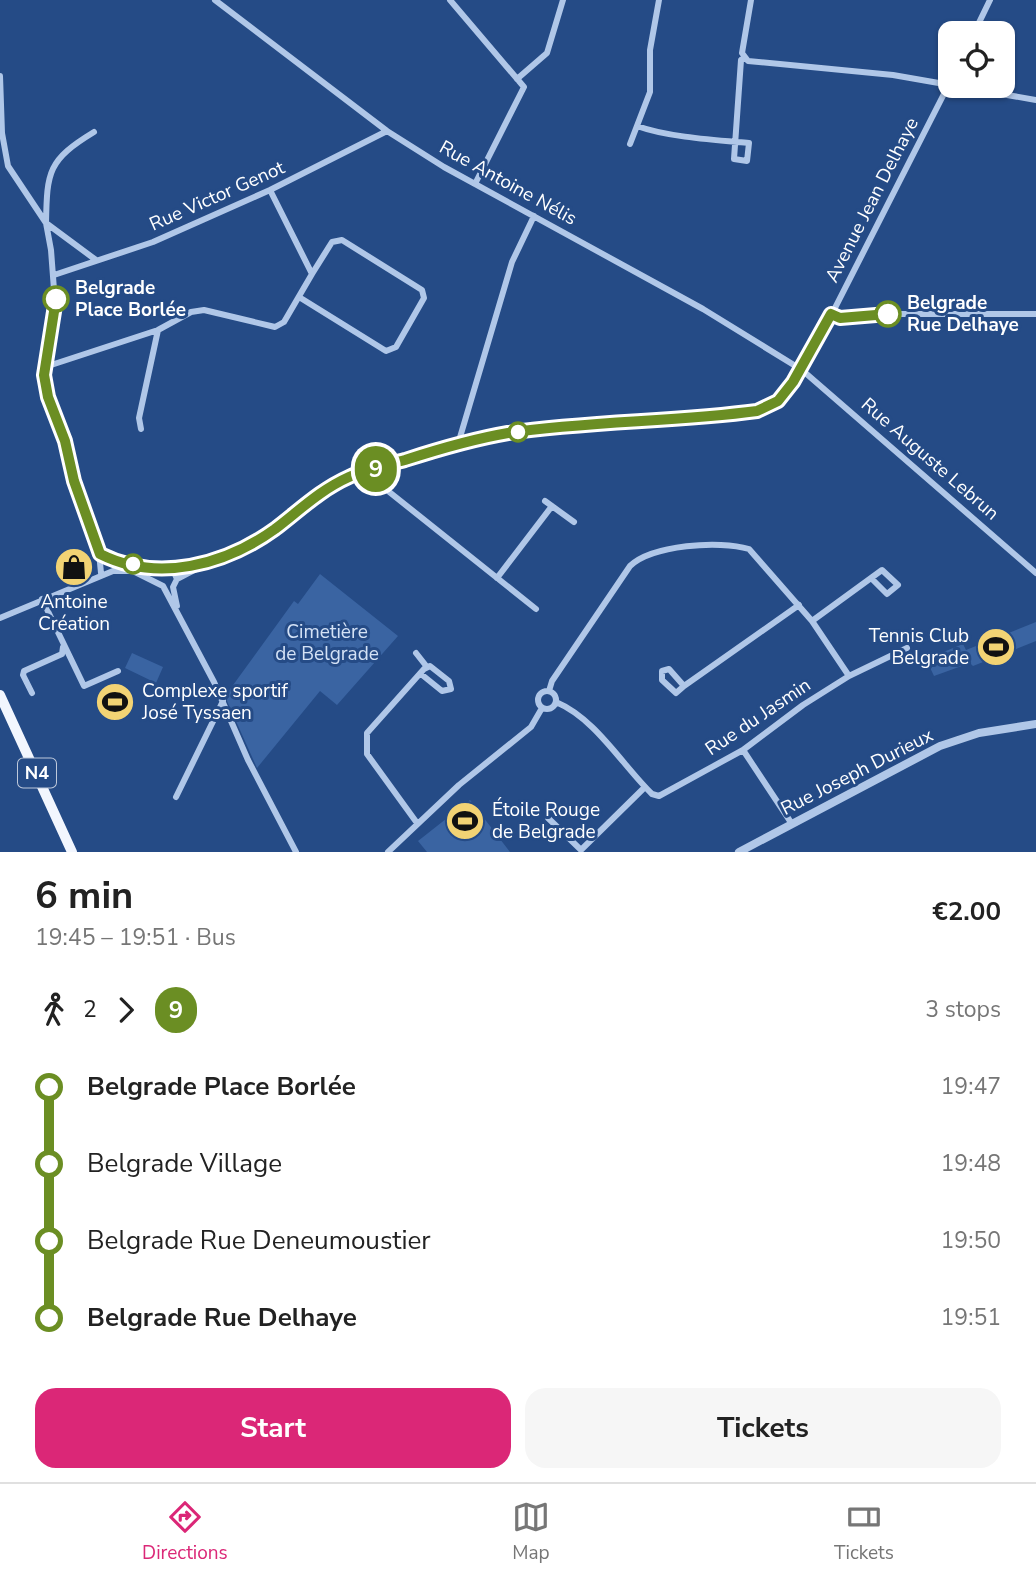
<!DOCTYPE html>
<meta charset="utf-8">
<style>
body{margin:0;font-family:"Nunito Sans",sans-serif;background:#f6f6f6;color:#222;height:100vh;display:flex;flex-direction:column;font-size:26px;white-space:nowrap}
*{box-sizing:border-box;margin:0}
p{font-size:23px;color:#767676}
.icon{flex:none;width:38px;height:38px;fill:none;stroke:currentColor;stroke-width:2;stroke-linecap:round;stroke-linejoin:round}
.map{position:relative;height:852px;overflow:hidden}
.panel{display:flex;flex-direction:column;background:#fff;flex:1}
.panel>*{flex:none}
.badge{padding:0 14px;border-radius:23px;font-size:24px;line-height:46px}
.controls{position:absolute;left:938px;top:21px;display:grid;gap:14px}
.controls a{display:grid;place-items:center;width:77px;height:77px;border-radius:14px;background:#fff;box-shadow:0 2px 5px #0004;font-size:35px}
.map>.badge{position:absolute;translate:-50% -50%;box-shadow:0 0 0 4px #fff}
.legs{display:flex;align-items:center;gap:10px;height:77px;padding:0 35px;font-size:23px}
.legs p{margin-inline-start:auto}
.head{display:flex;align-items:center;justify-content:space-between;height:119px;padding:0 35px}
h1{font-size:38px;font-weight:700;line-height:52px}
.cta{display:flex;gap:14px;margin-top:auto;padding:14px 35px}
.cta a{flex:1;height:80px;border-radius:21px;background:#db2777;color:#fff;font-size:28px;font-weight:700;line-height:80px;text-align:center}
.cta a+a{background:#f6f6f6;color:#222}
ul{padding:0 35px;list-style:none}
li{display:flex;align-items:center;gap:24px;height:77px;font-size:26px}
li i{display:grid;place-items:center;width:10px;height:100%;margin:0 9px;background:currentColor}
li i::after{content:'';width:18px;height:18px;margin:-9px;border:5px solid;border-radius:50%;background:#fff}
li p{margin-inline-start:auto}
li:first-child i{background:linear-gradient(#0000 50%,currentColor 0)}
li:last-child i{background:linear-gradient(currentColor 50%,#0000 0)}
.menu{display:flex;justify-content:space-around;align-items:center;height:98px;border-top:2px solid #e0e0e0;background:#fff;font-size:19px;color:#767676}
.menu a{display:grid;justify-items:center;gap:4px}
.menu .on{color:#db2777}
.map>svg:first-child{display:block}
.green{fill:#3a64a2}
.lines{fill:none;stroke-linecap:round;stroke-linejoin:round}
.minor{stroke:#b0c7e8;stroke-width:6}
.tertiary{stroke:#b0c7e8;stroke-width:8}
.primary{stroke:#f2f6fe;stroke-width:10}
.line-1-casing{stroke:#fff;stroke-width:16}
.line-1{stroke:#6b8e23;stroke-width:10}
.stop-1-dot{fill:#fff;stroke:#6b8e23;stroke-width:3.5}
.labels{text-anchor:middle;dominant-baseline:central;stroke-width:6;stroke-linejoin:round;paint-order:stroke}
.shield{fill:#254b86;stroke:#bec9db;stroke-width:2}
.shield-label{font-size:18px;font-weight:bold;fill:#fff}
.street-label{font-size:19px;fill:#fff;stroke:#254b86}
.stop-label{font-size:19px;font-weight:bold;fill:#fff;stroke:#254b86;text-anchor:start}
.poi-label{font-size:19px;fill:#fff;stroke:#254b86;text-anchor:start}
.park-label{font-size:19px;fill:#d4e2f6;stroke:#254b86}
</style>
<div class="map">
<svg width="1036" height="852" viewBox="0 0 1036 852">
<rect width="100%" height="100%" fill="#254b86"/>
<!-- green -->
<path class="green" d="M320 574 398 636 337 705 320 691 257 768 227 701 228 692 294 601 298 604Z
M1036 622V641L973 666 970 663 934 676 926 659 963 644 966 650Z
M132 653 163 667 156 683 125 668Z
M470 800 510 852H427L418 841Z"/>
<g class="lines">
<!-- minor -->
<path class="minor" d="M215 0 387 131 444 167 703 309 802 370 1036 573
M450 0 524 87 475 184
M974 33 990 0
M745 57 748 61 893 75 1036 100
M745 57 742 53 751 0
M0 76 2 133 8 166 46 223 51 250 56 316 45 367 46 387 65 441 79 497 98 542 101 573
M517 79 547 53 563 0
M637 126C667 137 715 140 749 143L747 161 734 159 741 60 745 57
M94 132C48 160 47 171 46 223L96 260
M630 144 650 92V50L659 0
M54 275 153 242 270 190 387 131
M299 297 386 351 396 347 424 298 422 290 342 240 332 242 312 274
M831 314 840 318 884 314H1036
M45 367 158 330 191 312 204 310 275 327 284 322 312 274 270 190
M141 429 139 418 158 330
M458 444 512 262 534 216
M370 471 373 479 536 609
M545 501 574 522
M100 554 126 563 174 572 177 579
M166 570 203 565 253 543 320 492 351 476 458 444 507 433 597 423 731 415 757 411 778 401 809 359 950 82
M497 578 552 506
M42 599 84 686 118 671
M177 606 173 587 177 579 198 568
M0 618 113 571H133L163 586 214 682 248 760 296 852
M812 621 882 570 898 585 887 594 871 578
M416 653 427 667
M669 669 684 686 676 693 662 680V671Z
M684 686 799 605
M538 700a9 9 0 1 1 18 0a9 9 0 1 1-18 0Z
M549 691 552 681 630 566C652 545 719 540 749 549L812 621 849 676
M32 693 23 675 24 671 62 654 63 647
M556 702C596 719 622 765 652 794L659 796 743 750 803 705 849 676 907 648
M743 750 792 824
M176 797 223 701
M548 818 581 850 645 787
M417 823 367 754V733L424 669 430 666 449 681 451 689 442 691 421 674
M388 852 459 785 531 727 542 708"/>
<!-- tertiary -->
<path class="tertiary" d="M739 852 940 746 979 733 1036 724"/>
<!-- primary -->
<path class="primary" d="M0 695 72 852"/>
</g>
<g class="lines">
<!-- line-1 casing -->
<g class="line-1-casing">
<path id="line-1" d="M56 299 44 375 48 397 65 441 74 481 100 554C158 583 225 565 275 529 300 510 320 490 349 477 366 469 387 465 405 460 439 449 473 439 508 433 591 421 675 422 757 411L778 401 793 382 831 314 840 318 888 314"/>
</g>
<!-- line-1 -->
<use href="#line-1" class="line-1"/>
</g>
<!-- icons -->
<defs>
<g id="shop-disc" transform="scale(2.0125)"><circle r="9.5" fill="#f2d374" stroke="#254b86"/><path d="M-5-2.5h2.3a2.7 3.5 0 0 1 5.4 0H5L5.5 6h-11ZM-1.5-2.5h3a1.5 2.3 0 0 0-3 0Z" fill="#111"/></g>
<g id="stadium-disc" transform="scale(2.0125)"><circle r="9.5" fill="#f2d374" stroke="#254b86"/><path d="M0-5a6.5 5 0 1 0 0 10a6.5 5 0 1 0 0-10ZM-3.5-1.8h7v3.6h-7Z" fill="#111"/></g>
</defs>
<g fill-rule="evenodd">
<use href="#shop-disc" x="74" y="567"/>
<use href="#stadium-disc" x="996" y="647"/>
<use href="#stadium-disc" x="115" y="702"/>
<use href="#stadium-disc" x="465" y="821"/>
</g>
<!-- markers -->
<g class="stop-1-dot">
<circle cx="56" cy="299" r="12"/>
<circle cx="888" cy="314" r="12"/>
<circle cx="518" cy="432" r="9"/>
<circle cx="133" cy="564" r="9"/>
</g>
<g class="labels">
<!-- shield labels -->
<rect class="shield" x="18" y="758.5" width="38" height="29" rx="5"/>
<g class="shield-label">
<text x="37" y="773">N4</text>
</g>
<!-- street labels -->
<g class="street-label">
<text transform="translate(508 183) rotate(29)">Rue Antoine Nélis</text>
<text transform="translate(217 196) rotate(-24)">Rue Victor Genot</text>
<text transform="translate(872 200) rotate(-63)">Avenue Jean Delhaye</text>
<text transform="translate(930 459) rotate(41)">Rue Auguste Lebrun</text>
<text transform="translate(758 717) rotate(-34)">Rue du Jasmin</text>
<text transform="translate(857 772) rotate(-27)">Rue Joseph Durieux</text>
</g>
<!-- stop labels -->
<g class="stop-label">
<text x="75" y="288">Belgrade<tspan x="75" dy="22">Place Borlée</tspan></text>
<text x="907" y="303">Belgrade<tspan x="907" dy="22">Rue Delhaye</tspan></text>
</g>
<!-- poi labels -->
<g class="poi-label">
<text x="74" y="602" text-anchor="middle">Antoine<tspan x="74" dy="22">Création</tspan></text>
<text x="969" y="636" text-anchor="end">Tennis Club<tspan x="969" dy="22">Belgrade</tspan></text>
<text x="142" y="691">Complexe sportif<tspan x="142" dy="22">José Tyssaen</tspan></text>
<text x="492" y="810">Étoile Rouge<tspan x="492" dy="22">de Belgrade</tspan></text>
</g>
<!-- park labels -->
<g class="park-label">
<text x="327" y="632">Cimetière<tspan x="327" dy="22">de Belgrade</tspan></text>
</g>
</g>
</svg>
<div class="controls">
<a><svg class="icon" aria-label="locate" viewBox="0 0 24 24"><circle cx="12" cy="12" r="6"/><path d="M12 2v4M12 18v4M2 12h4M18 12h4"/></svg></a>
</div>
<b class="badge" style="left:376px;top:469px;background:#6b8e23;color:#fff">9</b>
</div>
<section class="panel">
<div class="head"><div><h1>6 min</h1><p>19:45 – 19:51 · Bus</p></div><b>€2.00</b></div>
<div class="legs"><svg class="icon" aria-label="walk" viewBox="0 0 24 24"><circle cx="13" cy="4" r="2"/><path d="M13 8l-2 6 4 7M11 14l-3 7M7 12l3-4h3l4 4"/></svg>2<svg class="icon" aria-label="forward" viewBox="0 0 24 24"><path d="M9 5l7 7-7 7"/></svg><b class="badge" style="background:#6b8e23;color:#fff">9</b><p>3 stops</p></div>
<ul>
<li><i style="color:#6b8e23"></i><b>Belgrade Place Borlée</b><p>19:47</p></li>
<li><i style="color:#6b8e23"></i><span>Belgrade Village</span><p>19:48</p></li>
<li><i style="color:#6b8e23"></i><span>Belgrade Rue Deneumoustier</span><p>19:50</p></li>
<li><i style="color:#6b8e23"></i><b>Belgrade Rue Delhaye</b><p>19:51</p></li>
</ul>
<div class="cta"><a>Start</a><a>Tickets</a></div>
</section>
<nav class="menu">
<a class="on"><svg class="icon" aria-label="directions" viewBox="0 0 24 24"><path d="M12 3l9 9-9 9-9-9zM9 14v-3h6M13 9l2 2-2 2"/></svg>Directions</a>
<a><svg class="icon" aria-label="map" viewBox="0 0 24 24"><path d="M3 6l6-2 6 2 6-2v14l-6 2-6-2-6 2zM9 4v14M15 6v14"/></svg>Map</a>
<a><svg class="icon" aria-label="tickets" viewBox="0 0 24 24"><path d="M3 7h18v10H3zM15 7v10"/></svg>Tickets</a>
</nav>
